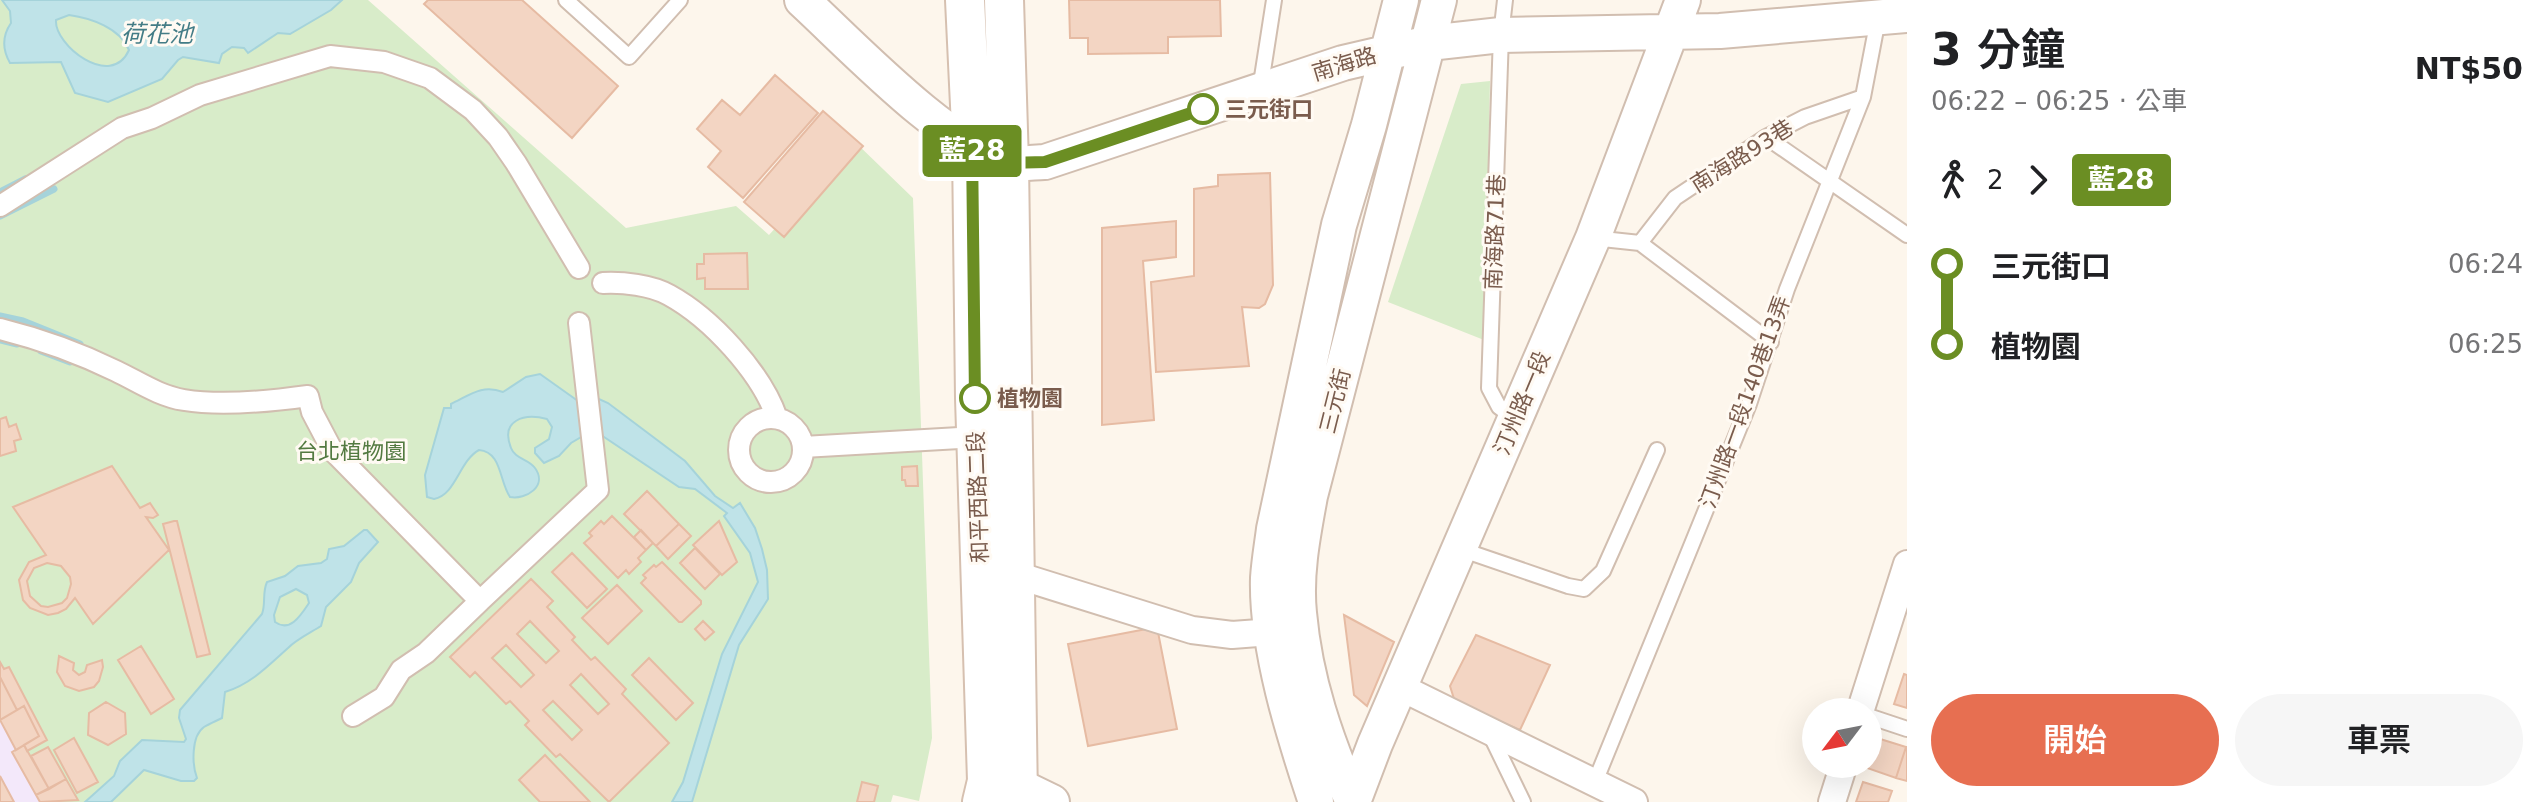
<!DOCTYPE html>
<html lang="zh-TW">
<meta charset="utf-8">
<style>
body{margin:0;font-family:"DejaVu Sans","Noto Sans TC",sans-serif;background:#f6f6f6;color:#202124;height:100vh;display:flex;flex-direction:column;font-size:30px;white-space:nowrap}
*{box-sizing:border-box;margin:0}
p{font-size:26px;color:#757577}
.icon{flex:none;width:44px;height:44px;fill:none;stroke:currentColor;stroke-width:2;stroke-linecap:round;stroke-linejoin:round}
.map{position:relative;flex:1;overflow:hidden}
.side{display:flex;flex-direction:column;background:#fff;width:640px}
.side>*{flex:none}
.badge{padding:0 16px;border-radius:6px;font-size:28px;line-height:52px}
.needle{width:52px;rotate:238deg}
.fabs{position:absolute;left:1802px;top:698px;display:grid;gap:16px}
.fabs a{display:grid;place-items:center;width:80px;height:80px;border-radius:50%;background:#fff;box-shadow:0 8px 32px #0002;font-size:40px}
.map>.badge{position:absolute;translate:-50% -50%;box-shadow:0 0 0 4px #fff}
.legs{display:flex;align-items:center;gap:12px;height:88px;padding:0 24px;font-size:26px}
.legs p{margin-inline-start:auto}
.summary{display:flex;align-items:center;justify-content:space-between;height:136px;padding:0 24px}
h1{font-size:44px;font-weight:600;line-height:60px}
.cta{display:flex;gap:16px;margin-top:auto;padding:16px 24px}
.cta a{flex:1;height:92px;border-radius:48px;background:#e76f51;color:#fff;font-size:32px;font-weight:600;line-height:92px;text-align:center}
.cta a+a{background:#f6f6f6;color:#202124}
ul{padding:0 24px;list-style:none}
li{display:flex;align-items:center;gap:28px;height:80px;font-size:30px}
li i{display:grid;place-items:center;width:12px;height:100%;margin:0 10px;background:currentColor}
li i::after{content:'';width:20px;height:20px;margin:-10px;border:6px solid;border-radius:50%;background:#fff}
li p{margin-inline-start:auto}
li:first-child i{background:linear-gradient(#0000 50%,currentColor 0)}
li:last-child i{background:linear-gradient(currentColor 50%,#0000 0)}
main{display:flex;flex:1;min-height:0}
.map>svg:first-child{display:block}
.education{fill:#f3e8fa}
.green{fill:#d8ecc9}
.water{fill:#bfe3e8;stroke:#a5d3da;stroke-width:2;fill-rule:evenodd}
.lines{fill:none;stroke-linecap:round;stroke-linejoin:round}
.stream{stroke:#a5d3da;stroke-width:7}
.building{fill:#f3d5c3;stroke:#e6bba3;stroke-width:2;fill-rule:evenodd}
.service-casing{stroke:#d1beb0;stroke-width:18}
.pedestrian-casing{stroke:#d1beb0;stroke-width:24}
.minor-casing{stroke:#d1beb0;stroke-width:30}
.tertiary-casing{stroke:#d1beb0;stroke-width:38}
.secondary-casing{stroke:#d6c0b0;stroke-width:42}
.service{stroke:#fff;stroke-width:14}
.pedestrian{stroke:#fff;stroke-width:20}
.minor{stroke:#fff;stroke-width:26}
.tertiary{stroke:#fff;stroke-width:34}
.secondary{stroke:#fff;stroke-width:38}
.line-1-casing{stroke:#fff;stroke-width:18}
.line-1{stroke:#6b8e23;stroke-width:12}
.stop-1-dot{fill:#fff;stroke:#6b8e23;stroke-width:4}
.labels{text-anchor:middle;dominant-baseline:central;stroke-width:6;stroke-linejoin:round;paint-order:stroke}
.street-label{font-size:22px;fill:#7a5c4d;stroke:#fffaf3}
.stop-label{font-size:22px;font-weight:bold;fill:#7a5c4d;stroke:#fffaf3;text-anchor:start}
.park-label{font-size:22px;fill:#537a41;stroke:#fffaf3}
.water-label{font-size:24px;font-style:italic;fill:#437c86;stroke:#fffaf3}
</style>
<main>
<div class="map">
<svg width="1907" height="802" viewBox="0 0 1907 802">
<rect width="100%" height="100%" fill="#fdf6ec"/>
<!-- education -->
<path class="education" d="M0 719 16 750 13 752 40 802H0Z"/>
<!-- green -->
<path class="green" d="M0 0H368L626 228 736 206 769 235 854 141 913 198 932 738 919 801 893 795 891 802H40L12 752 15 749 0 719Z
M1490 81 1484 340 1388 302 1461 84Z"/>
<!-- water -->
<path class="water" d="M2 0H342L331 10 290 34 278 33 248 53 244 48 232 47 222 54 219 63 183 57 178 60 162 79 108 102 75 93 61 62 10 63C2 49 2 36 11 23L10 11ZM69 15C91 18 120 28 129 50 111 90 54 45 56 20Z
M540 374 578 401 599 399 608 403 685 461 715 496 733 508 740 503 755 528 762 549 767 570 768 599 739 645 692 802H672L683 782 722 654 758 582 750 553 724 516 727 513 695 489 679 487 601 435 583 436 571 443 559 456 544 463 535 453V448L549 439 552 427 547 419C524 413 500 420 511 448 515 459 529 459 535 468 548 486 526 500 510 497 499 481 502 452 479 450 459 461 456 495 434 499L427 497 425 475 444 408H451V404C470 395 482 384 503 392L526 377Z
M364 530H367L378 542 359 563 351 582 326 607 321 626C310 633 297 639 288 648 268 666 251 684 225 692L222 718C216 721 209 724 204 727 191 736 192 765 197 778L194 781H181L144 770 111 802H85L114 776 120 761 142 740 184 742 186 739 179 718 180 710 262 614C266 603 262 593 267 582L285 576 298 566 321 563 327 559 329 549 344 546ZM296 589 307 595 309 603C301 615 290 633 275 622L274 615 280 597Z"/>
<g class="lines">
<!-- stream -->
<path class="stream" d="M0 192 25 179
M0 216 54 189
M0 316 23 321 80 344
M0 340 17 344
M41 351 70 362"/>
</g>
<!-- building -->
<path class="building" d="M428 0H522L618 86 572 138 424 4Z
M1069 0H1220L1221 36 1168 37V53L1088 54V38H1070Z
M775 75 818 113 743 198 708 167 721 151 697 129 722 100 740 115Z
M823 111 863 146 784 237 744 202Z
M1270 173 1273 285 1265 304 1259 308 1242 307 1249 366 1156 372 1151 282 1194 276V189L1218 186V175Z
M1176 221V257L1143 261 1154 420 1102 425V228Z
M747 253 748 289H705V278L697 279V264H704V254Z
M6 417 9 427 16 424 21 439 14 441 16 451 0 456V419Z
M112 466 140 508 150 503 158 515 153 518 146 517 169 550 93 624 75 598 66 609 58 613 48 615 30 608 23 600 19 580 29 562 46 555 13 507ZM47 563 61 566 70 577 71 584 67 598 62 603 48 607 41 606 30 596 27 581 34 568Z
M917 466 918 486H906L905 480H902V467Z
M647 491 679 524 656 546 624 514Z
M612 516 646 550 638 558 641 562 629 574 626 570 618 578 584 543 592 536 589 533 601 521 604 524Z
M174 521H177L210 654 197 657 163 524Z
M719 521 737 562 722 575 693 545Z
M679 524 691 536 668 559 656 546Z
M641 530 653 543 646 550 634 537Z
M695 548 720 574 705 589 680 563Z
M572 553 607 589 587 608 552 572Z
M662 562 701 601V604L682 622H679L641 583 646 578 643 575 654 565 656 567Z
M531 579 553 601 547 607 575 637 572 640 591 660 595 657 626 689 622 694 669 743 609 802 560 754 556 757 525 725 529 721 510 701 506 704 475 672 470 677 450 657ZM530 621 559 651 546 663 517 634ZM506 645 534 675 521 687 492 658ZM581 674 609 704 598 714 570 685ZM553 701 582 730 572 740 543 710Z
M617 585 642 611 608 644 582 618Z
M1344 615 1394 642 1367 706 1354 695Z
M703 621 714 632 705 640 695 629Z
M1157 627 1177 729 1088 746 1068 644Z
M1476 635 1550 665 1520 730 1455 702 1450 686Z
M141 646 174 699 151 714 118 660Z
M59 656 74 663 73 670 79 675 85 672 87 665 102 660 103 667 99 681 94 687 79 691 65 686 57 672Z
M649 658 693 703 676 720 632 675Z
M0 662 4 669 9 667 47 740 27 751 24 745 39 736 24 706 17 710 0 677Z
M1904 674 1907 675V708L1894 704Z
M0 677 17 710 0 720Z
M106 702 125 713 126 734 108 745 88 735 89 713Z
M24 706 39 736 16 750 0 720Z
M74 738 98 782 77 793 54 750Z
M1877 738 1906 747 1896 778 1867 768Z
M24 745 49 789 36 795 12 752Z
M48 747 66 779 49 789 31 756Z
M1906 747H1907V781L1896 778Z
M545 755 590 802H540L519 780Z
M0 776 14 802H0Z
M66 779 78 800 40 802 36 795Z
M862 782 878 786 874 802H857Z
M1863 782 1892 791 1888 802H1856Z"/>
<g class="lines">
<!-- service casing -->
<g class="service-casing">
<path id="service" d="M566 0 629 57 680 0
M1505 0 1501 35 1489 388 1499 407 1515 419
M1260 90 1274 0
M1766 137 1907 235
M1593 238 1640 243 1771 342
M1640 243 1675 198 1766 137 1805 117 1863 97
M1460 549 1568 586 1584 589 1603 571 1657 450
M1868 716 1907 729
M1490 734 1523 802
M1595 782 1749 404 1787 289 1863 97 1878 19"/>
</g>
<!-- pedestrian casing -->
<g class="pedestrian-casing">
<path id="pedestrian" d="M0 206 122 128 152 118 200 95 330 56 384 62 430 78 473 110 498 137 516 163 579 268
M603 283C623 282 651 285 669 295 711 318 761 372 777 418
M0 329C40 339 79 353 116 371 139 382 159 396 184 400 220 406 272 401 308 396L312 412 332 450 480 601 426 653 401 670 384 697 353 716
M739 450a32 32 0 1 1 64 0a32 32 0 1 1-64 0Z
M803 447 977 437
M480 601 598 490 579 323"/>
</g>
<!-- minor casing -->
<g class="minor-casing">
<path id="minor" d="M1016 575 1192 630 1232 635 1273 632
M1400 687 1634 802
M1860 712 1907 564
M1832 802 1844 764"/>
</g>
<!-- tertiary casing -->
<g class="tertiary-casing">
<path id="tertiary" d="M802 0C849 43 950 150 1009 162 1020 165 1034 162 1045 162L1343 63 1429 43 1501 35 1720 31 1907 15
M995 782 1019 786 1052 802
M1316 802C1294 736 1266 648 1268 578 1269 562 1272 545 1274 529L1339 225 1369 125 1401 0
M1353 802 1375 744 1593 238 1683 0
M1353 802C1326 741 1305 680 1299 613 1295 574 1303 534 1310 496L1439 0"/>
</g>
<!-- secondary casing -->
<g class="secondary-casing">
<path id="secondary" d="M965 0 972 147 975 398 987 781 982 802
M1004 0 1009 163 1018 802"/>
</g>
<!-- service -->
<use href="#service" class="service"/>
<!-- pedestrian -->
<use href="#pedestrian" class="pedestrian"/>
<!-- minor -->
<use href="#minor" class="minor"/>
<!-- tertiary -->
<use href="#tertiary" class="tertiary"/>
<!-- secondary -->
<use href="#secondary" class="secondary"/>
</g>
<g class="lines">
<!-- line-1 casing -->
<g class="line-1-casing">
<path id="line-1" d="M975 398 972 147 1009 163 1045 162 1203 109"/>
</g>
<!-- line-1 -->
<use href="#line-1" class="line-1"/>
</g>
<!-- markers -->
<g class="stop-1-dot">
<circle cx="1203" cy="109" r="14"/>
<circle cx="975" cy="398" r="14"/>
</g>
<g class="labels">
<!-- street labels -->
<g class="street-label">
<text transform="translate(1344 64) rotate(-17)">南海路</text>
<text transform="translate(1742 156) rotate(-32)">南海路93巷</text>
<text transform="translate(1495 232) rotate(-88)">南海路71巷</text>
<text transform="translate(1335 401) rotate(-76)">三元街</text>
<text transform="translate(1745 402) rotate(-70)">汀州路一段140巷13弄</text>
<text transform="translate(1522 403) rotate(-67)">汀州路一段</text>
<text transform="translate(978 497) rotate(-92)">和平西路二段</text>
</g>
<!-- stop labels -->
<g class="stop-label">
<text x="1225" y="109">三元街口</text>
<text x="997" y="398">植物園</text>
</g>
<!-- park labels -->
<g class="park-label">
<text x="351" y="451">台北植物園</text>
</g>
<!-- water labels -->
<g class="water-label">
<text x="157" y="34">荷花池</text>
</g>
</g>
</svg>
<div class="fabs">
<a><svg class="needle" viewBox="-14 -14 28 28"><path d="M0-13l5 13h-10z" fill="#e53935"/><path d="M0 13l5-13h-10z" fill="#757577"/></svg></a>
</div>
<b class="badge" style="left:972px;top:151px;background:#6b8e23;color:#fff">藍28</b>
</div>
<section class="side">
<div class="summary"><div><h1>3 分鐘</h1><p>06:22 – 06:25 · 公車</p></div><b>NT$50</b></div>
<div class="legs"><svg class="icon" aria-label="walk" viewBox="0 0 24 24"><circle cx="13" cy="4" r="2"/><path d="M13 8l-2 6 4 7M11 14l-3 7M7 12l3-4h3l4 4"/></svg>2<svg class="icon" aria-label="forward" viewBox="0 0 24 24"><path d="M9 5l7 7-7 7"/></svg><b class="badge" style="background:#6b8e23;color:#fff">藍28</b></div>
<ul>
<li><i style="color:#6b8e23"></i><b>三元街口</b><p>06:24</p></li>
<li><i style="color:#6b8e23"></i><b>植物園</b><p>06:25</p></li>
</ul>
<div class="cta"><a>開始</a><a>車票</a></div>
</section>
</main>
